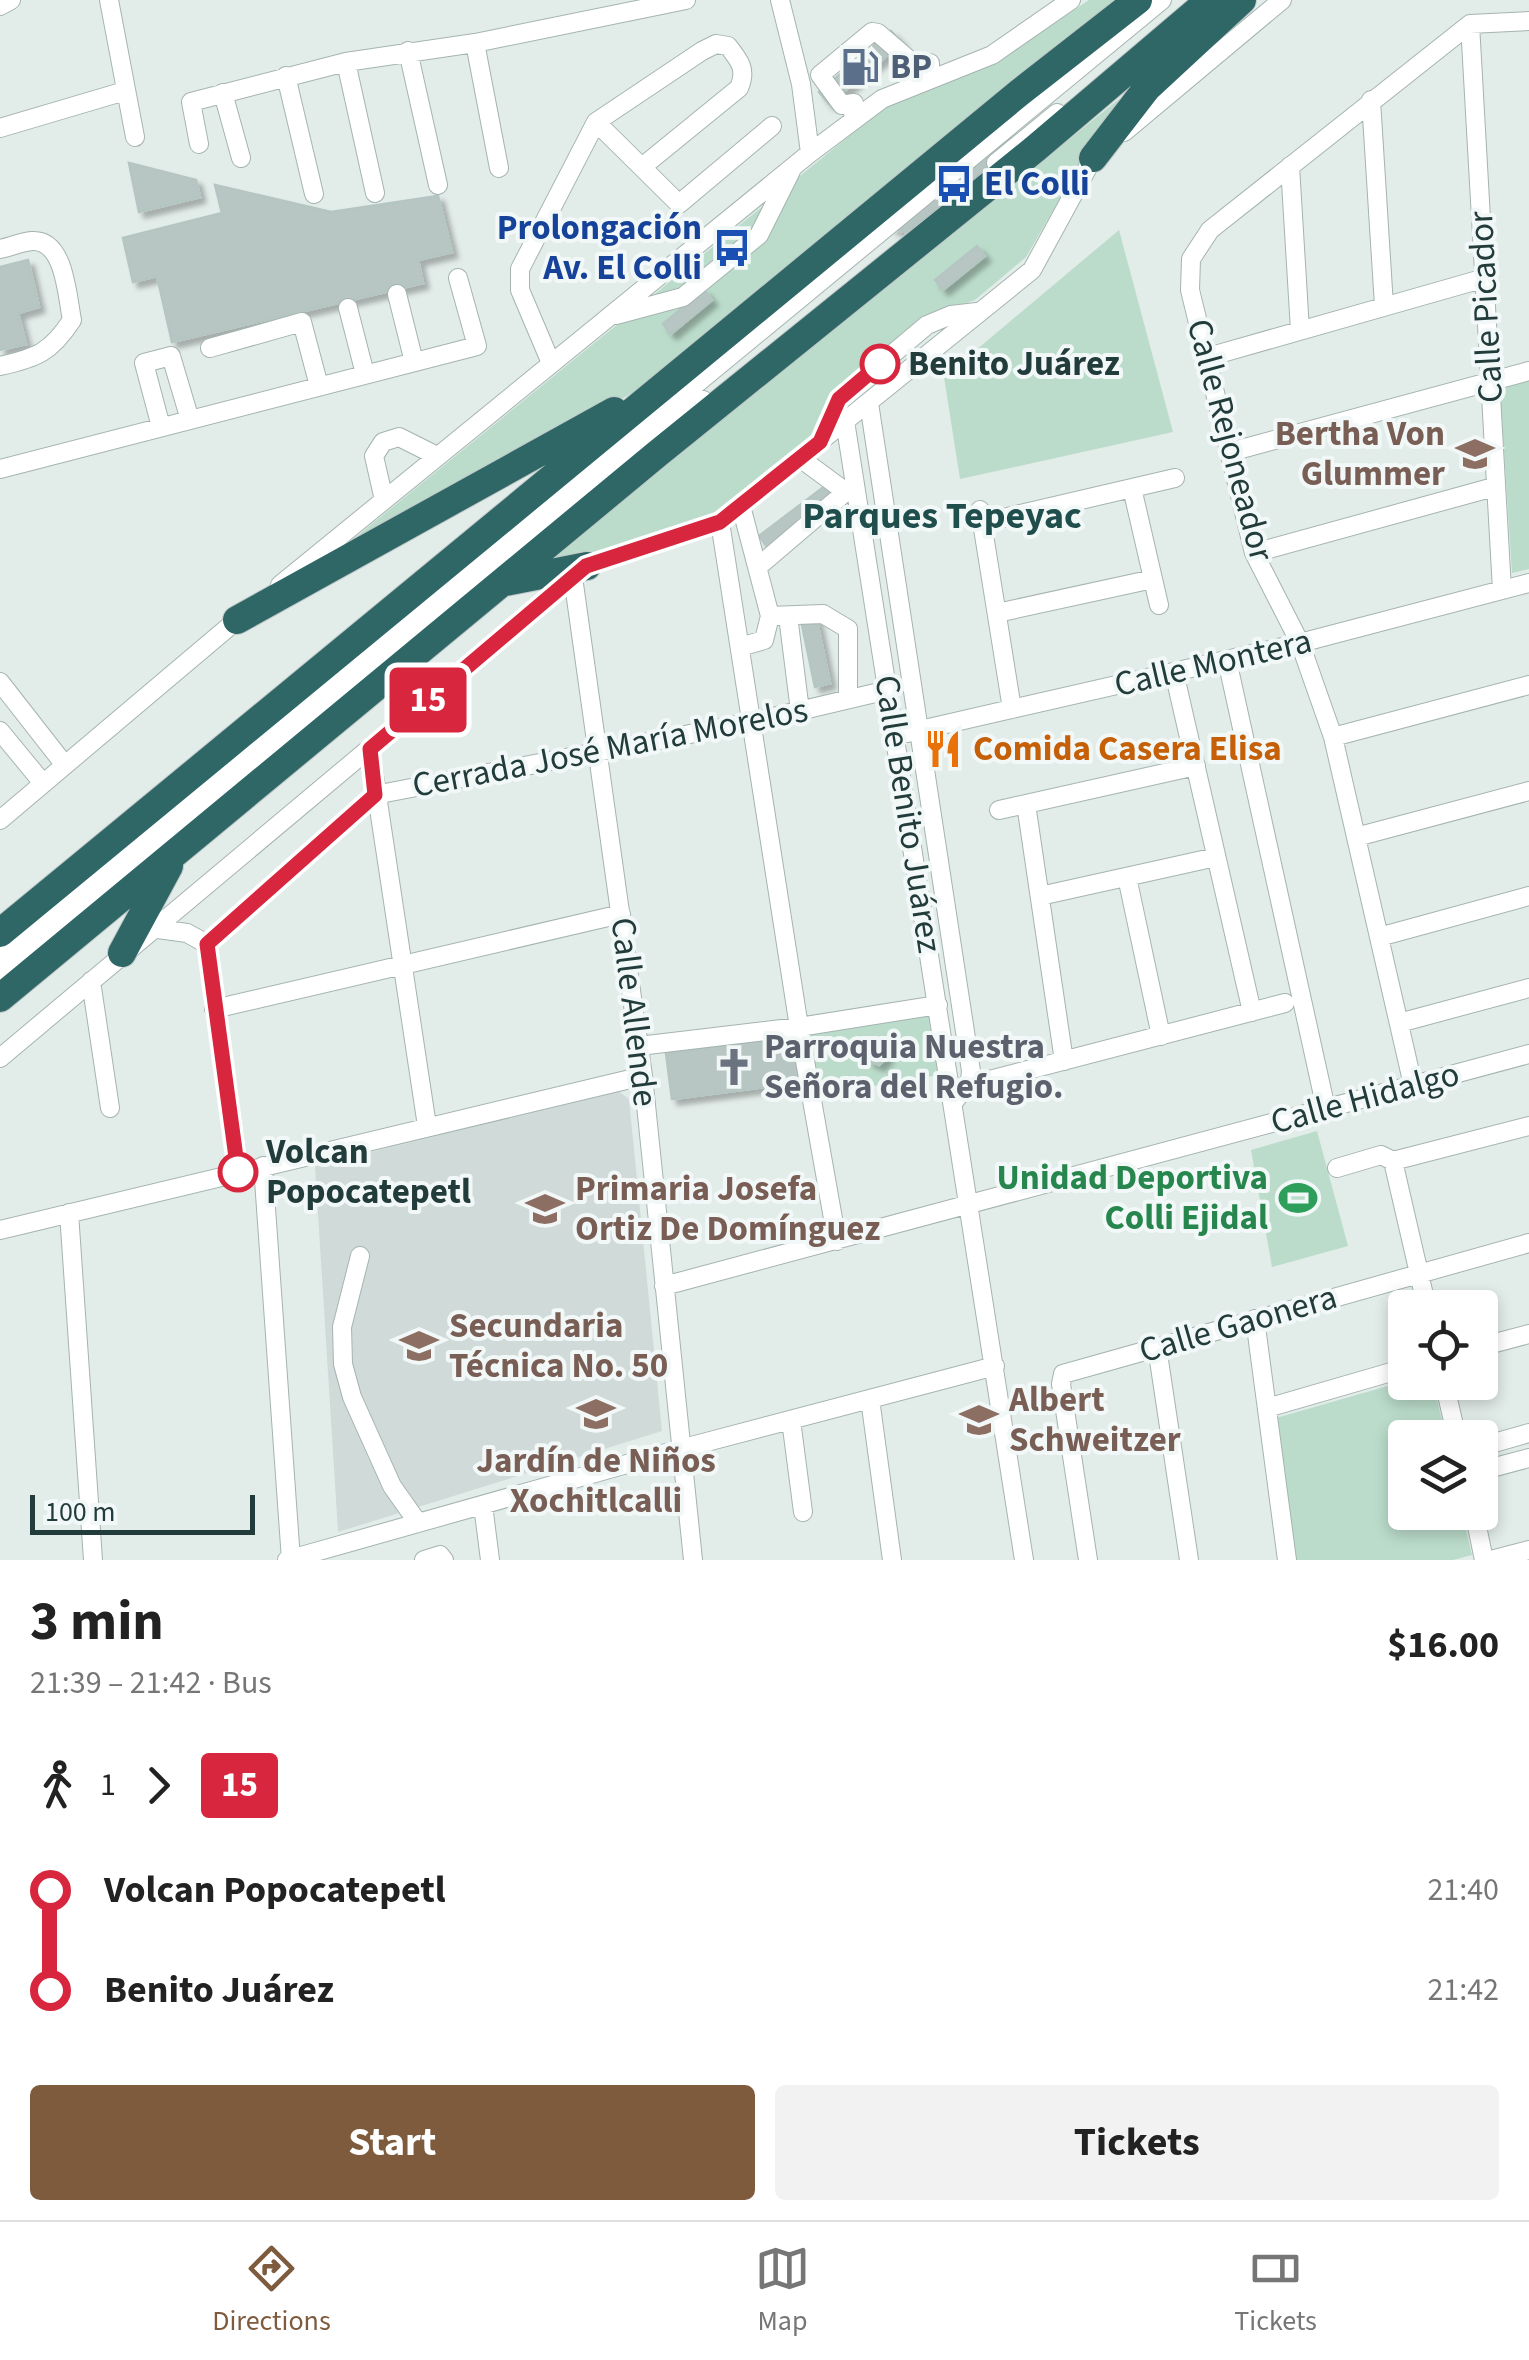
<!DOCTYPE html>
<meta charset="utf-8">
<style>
body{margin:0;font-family:"Source Sans 3",sans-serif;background:#f2f2f2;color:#222;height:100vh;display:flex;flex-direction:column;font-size:38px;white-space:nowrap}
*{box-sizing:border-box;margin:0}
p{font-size:32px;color:#767676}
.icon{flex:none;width:55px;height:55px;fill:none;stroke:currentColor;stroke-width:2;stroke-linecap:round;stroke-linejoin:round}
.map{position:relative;height:1560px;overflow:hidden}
.drawer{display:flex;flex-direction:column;background:#fff;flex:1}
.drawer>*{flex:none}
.badge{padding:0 20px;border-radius:8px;font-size:35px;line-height:65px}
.tools{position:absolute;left:1388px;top:1290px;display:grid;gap:20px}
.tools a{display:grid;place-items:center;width:110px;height:110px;border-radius:10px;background:#fff;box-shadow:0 5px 15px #0003;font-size:50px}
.scale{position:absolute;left:30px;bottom:25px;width:225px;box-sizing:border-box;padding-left:10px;border:5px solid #223c3b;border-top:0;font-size:28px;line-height:35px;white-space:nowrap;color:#223c3b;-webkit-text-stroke:8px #f2f8f7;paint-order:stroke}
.map>.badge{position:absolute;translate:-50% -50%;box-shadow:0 0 0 5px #fff}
.legs{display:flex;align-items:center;gap:15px;height:110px;padding:0 30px;font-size:32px}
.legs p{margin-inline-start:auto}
.overview{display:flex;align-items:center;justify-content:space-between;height:170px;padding:0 30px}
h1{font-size:55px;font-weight:700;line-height:75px}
.button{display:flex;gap:20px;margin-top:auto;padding:20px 30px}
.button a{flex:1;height:115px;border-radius:10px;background:#7e5b3d;color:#fff;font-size:40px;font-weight:700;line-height:115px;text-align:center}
.button a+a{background:#f2f2f2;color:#222}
ul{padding:0 30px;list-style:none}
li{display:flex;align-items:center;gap:35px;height:100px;font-size:38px}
li i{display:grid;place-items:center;width:15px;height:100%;margin:0 12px;background:currentColor}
li i::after{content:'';width:25px;height:25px;margin:-12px;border:8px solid;border-radius:50%;background:#fff}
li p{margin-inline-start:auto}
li:first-child i{background:linear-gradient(#0000 50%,currentColor 0)}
li:last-child i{background:linear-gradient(currentColor 50%,#0000 0)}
.dock{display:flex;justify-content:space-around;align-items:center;height:140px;border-top:2px solid #e0e0e0;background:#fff;font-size:28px;color:#767676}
.dock a{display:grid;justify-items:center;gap:5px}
.dock .active{color:#7e5b3d}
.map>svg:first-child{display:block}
.built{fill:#d0dbd9}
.green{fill:#bbdccb}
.building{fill:#b7c6c3;stroke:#b4c5c2;stroke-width:2.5;filter:url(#shadow)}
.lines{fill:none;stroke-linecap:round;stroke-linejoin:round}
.minor-casing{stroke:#a5b4b1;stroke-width:20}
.highway-casing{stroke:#c1c8c8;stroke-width:30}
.minor{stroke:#fff;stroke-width:18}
.highway{stroke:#2f6767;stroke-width:28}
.line-1-casing{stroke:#fff;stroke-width:22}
.line-1{stroke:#d7263d;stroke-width:15}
.stop-1-dot{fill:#fff;stroke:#d7263d;stroke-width:5}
.labels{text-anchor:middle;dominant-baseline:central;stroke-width:8;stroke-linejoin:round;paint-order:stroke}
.service-label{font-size:35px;font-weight:bold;fill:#4e5e75;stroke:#f2f8f7;text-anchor:start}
.transit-label{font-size:35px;font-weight:bold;fill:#164399;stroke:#f2f8f7;text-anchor:start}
.street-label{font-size:35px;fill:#223c3b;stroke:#f2f8f7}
.stop-label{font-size:35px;font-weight:bold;fill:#223c3b;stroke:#f2f8f7;text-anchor:start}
.education-label{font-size:35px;font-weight:bold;fill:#785e54;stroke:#f2f8f7;text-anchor:start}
.food-label{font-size:35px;font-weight:bold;fill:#c56008;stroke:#f2f8f7;text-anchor:start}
.worship-label{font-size:35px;font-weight:bold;fill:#5b616d;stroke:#f2f8f7;text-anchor:start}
.leisure-label{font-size:35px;font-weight:bold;fill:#27864d;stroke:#f2f8f7;text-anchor:end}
.neighbourhood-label{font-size:38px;font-weight:bold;fill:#1f4e4c;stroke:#f2f8f7}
</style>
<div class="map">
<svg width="1529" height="1560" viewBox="0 0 1529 1560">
<defs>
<filter id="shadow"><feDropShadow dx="5.5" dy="5.5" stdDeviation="2.5" flood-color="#0004"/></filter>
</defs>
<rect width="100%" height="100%" fill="#e2ece9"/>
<!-- built -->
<path class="built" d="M618 1091 629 1099 662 1431 338 1532 315 1166Z"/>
<!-- green -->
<path class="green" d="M1089 0H1123L657 379 314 571 886 106 997 62Z
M1134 87 1106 119 1026 257 975 300 930 316 833 390 814 433 707 518 606 551 550 559Z
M1119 230 1173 432 960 479 944 377Z
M1529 380V569L1512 573 1500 388Z
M929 1016 939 1075 820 1095 810 1034Z
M1317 1131 1348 1246 1272 1267 1251 1150Z
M1405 1381 1433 1383 1446 1437 1405 1438V1512L1462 1513 1472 1555 1453 1560H1294L1276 1418Z"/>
<!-- building -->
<path class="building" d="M891 31 902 43 829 104 819 92Z
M1004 135 1018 140 905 232 891 228Z
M129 163 196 180 200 197 139 212Z
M215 185 331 212 438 196 452 252 418 260 423 283 172 342 157 276 133 282 123 238 222 213Z
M977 246 985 256 943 290 935 280Z
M28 260 39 307 18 313 26 344 0 350V267Z
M704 290 712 300 671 334 663 324Z
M825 486 835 499 769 549 759 536Z
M816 617 830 683 815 687 801 620Z
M794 1035 802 1082 672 1099 666 1053Z
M876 1046 885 1050 887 1058 879 1065 869 1061 868 1053Z"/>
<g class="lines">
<!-- minor casing -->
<g class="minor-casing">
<path id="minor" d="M109 0 135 137
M780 0 801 84 810 153
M0 6 11 0
M1470 24 1502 590
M475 43 499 168
M408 51 438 185
M346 62 375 193
M286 76 314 194
M223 93 241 158
M1371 100 1384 306
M853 121 854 103 842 105 820 75 872 32 878 33 914 64 930 63V78
M596 122 679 204 772 126
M0 128 125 91
M1124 132 1282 0
M199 144 191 102 346 62 475 43 686 0
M996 163 1057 113
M1290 166 1300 330
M0 249C10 247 21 242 32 241 65 239 67 296 72 320 51 352 37 358 0 366
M397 294 414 362
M348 308 365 374
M616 315 683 297 759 235 791 171
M210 348 302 322 319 386
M1208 357 1485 278
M551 363 520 290V269L596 122 702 51 716 44 728 46C740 61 747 70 739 88L642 167
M869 403 971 1071 970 1080 954 1102
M845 421 1024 1560
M161 427 144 363 171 356 190 420
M822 437 839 399 927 325 951 315 977 312
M1230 452 1529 371
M800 458 846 492
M0 469 477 346 458 278
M1132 488 1159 605
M384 500 374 456 383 442 399 437 437 456
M980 510 1012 709
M720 522 799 1027 837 1241
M982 523 1175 478
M1254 553 1494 487
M759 566 855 484
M573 577 643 1076 693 1560
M280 585 810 153 882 99 992 55 1071 0
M997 613 1153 579
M770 616 823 614 848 629V699
M788 616 800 711
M740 647 764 640 770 616 741 506
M1227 660 1326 1109
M1174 672 1252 1012
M0 682 64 764
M0 731 42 782
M907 733 1300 643 1529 583
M1333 737 1529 685
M370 749 427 1126
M1026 804 1064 1061
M999 810 1196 766
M0 820 244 614
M1356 837 1529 791
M1127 877 1161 1036
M1040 896 1216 857
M158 929 187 933 207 944
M1379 937 1529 896
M207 944 375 795 752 722 888 690
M207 944 239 1172
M0 958 1162 0
M0 976 626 459 703 400
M91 981 110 1108
M214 1009 621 914
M1399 1023 1529 988
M639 1046 799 1027 938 1005
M0 1058 587 566 720 522 1032 270 1093 158 1100 152
M986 1081 1285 1003
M1413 1085 1333 737 1300 643 1254 553 1190 290 1191 259 1210 230 1470 24 1529 21
M1393 1161 1427 1308
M263 1166 291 1560
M1337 1168 1381 1155 1393 1161 1529 1126
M69 1213 93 1560
M0 1230 643 1076
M360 1256 342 1327 343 1364 352 1397 392 1486 418 1523
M664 1286 1529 1054
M1255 1319 1287 1560
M1157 1347 1189 1560
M1480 1347 1529 1334
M1444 1382 1457 1438
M870 1399 892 1560
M1267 1408 1405 1368
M791 1420 803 1512
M1480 1447 1529 1433
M1480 1471 1529 1458
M483 1505 490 1560
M1474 1512 1484 1560
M287 1560 680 1449 995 1366
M424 1560 440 1555 444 1560
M1088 1560 1061 1384 1063 1374 1529 1243
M1491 1560 1529 1550"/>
</g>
<!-- highway casing -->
<g class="highway-casing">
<path id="highway" d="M1093 158 1147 88 1242 0
M505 582 587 566
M237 620 614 411
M0 933 1019 93 1138 0
M122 953 169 866
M0 998 657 454 1036 148 1210 0"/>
</g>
<!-- minor -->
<use href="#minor" class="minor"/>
<!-- highway -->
<use href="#highway" class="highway"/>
</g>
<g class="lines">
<!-- line-1 casing -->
<g class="line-1-casing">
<path id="line-1" d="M238 1172 207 944 375 795 370 749 586 566 720 522 820 442 839 399 880 364"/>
</g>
<!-- line-1 -->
<use href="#line-1" class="line-1"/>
</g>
<!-- icons -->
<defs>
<g id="fuel-bare" transform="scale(3)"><path d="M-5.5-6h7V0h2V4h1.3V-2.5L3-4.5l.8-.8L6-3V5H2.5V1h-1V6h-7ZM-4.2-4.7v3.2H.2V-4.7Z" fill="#5c6f8a" stroke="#f2f8f7" stroke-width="2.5" paint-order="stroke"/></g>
<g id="bus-bare" transform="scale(3)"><path d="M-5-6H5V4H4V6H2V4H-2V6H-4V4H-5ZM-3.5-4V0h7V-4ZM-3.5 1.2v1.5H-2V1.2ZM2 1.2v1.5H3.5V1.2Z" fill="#1a4fb4" stroke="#f2f8f7" stroke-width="2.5" paint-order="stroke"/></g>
<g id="school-bare" transform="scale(3)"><path d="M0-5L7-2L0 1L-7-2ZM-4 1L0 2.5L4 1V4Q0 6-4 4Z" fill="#8d6e63" stroke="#f2f8f7" stroke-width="2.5" paint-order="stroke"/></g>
<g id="restaurant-bare" transform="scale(3)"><path d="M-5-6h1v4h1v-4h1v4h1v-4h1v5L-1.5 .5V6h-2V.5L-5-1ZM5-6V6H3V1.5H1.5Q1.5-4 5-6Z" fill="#e8710a" stroke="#f2f8f7" stroke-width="2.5" paint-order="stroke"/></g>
<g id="church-bare" transform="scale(3)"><path d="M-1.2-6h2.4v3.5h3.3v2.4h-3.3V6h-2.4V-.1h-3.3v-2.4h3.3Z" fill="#6b7280" stroke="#f2f8f7" stroke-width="2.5" paint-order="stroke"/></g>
<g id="stadium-bare" transform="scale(3)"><path d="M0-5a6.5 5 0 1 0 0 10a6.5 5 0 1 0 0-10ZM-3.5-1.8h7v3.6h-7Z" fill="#2e9e5b" stroke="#f2f8f7" stroke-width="2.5" paint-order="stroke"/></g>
</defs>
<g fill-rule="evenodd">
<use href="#fuel-bare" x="860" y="67"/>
<use href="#bus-bare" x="954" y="184"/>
<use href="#bus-bare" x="732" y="248"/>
<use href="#school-bare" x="1475" y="454"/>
<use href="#restaurant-bare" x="943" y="749"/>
<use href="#church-bare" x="734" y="1067"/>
<use href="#stadium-bare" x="1298" y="1198"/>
<use href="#school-bare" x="545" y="1209"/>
<use href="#school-bare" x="419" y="1346"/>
<use href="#school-bare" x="596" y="1414"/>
<use href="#school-bare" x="979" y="1420"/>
</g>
<!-- markers -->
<g class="stop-1-dot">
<circle cx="880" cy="364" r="18"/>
<circle cx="238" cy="1172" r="18"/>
</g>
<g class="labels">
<!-- service labels -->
<g class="service-label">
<text x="890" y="67">BP</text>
</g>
<!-- transit labels -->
<g class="transit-label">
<text x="984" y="184">El Colli</text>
<text x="702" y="228" text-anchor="end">Prolongación<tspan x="702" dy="40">Av. El Colli</tspan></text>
</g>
<!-- street labels -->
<g class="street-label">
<text transform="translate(1486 307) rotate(-93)">Calle Picador</text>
<text transform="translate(1230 440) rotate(75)">Calle Rejoneador</text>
<text transform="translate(1213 663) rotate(-13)">Calle Montera</text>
<text transform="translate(610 748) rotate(-11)">Cerrada José María Morelos</text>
<text transform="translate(908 814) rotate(81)">Calle Benito Juárez</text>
<text transform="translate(634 1012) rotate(83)">Calle Allende</text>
<text transform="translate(1365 1098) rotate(-15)">Calle Hidalgo</text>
<text transform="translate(1238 1324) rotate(-16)">Calle Gaonera</text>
</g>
<!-- stop labels -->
<g class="stop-label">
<text x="908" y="364">Benito Juárez</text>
<text x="266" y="1152">Volcan<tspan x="266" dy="40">Popocatepetl</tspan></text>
</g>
<!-- education labels -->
<g class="education-label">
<text x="1445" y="434" text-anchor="end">Bertha Von<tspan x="1445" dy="40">Glummer</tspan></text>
<text x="575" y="1189">Primaria Josefa<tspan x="575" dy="40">Ortiz De Domínguez</tspan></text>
<text x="449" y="1326">Secundaria<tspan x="449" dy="40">Técnica No. 50</tspan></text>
<text x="1009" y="1400">Albert<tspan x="1009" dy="40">Schweitzer</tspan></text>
<text x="596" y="1461" text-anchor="middle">Jardín de Niños<tspan x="596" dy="40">Xochitlcalli</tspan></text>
</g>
<!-- food labels -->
<g class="food-label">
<text x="973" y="749">Comida Casera Elisa</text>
</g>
<!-- worship labels -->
<g class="worship-label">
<text x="764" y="1047">Parroquia Nuestra<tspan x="764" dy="40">Señora del Refugio.</tspan></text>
</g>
<!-- leisure labels -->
<g class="leisure-label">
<text x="1268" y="1178">Unidad Deportiva<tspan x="1268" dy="40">Colli Ejidal</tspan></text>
</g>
<!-- neighbourhood labels -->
<g class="neighbourhood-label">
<text x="942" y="516">Parques Tepeyac</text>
</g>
</g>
</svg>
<div class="tools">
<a><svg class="icon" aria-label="locate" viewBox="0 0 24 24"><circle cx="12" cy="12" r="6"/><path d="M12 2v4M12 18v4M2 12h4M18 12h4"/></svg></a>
<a><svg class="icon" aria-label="layers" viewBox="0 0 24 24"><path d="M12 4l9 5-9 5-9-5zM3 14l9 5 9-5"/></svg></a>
</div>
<div class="scale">100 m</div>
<b class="badge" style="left:428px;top:700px;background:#d7263d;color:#fff">15</b>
</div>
<section class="drawer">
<div class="overview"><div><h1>3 min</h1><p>21:39 – 21:42 · Bus</p></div><b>$16.00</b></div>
<div class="legs"><svg class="icon" aria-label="walk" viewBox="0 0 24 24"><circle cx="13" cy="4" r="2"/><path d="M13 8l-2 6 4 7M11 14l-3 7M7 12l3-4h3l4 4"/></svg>1<svg class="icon" aria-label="forward" viewBox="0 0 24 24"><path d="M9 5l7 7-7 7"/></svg><b class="badge" style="background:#d7263d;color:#fff">15</b></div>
<ul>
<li><i style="color:#d7263d"></i><b>Volcan Popocatepetl</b><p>21:40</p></li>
<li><i style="color:#d7263d"></i><b>Benito Juárez</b><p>21:42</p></li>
</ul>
<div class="button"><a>Start</a><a>Tickets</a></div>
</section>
<nav class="dock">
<a class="active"><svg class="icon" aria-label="directions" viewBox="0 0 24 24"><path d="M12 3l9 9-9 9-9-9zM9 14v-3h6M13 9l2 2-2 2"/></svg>Directions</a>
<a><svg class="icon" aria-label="map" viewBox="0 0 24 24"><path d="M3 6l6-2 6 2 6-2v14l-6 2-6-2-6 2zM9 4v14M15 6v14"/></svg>Map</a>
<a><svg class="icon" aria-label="tickets" viewBox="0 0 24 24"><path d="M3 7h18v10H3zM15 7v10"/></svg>Tickets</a>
</nav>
